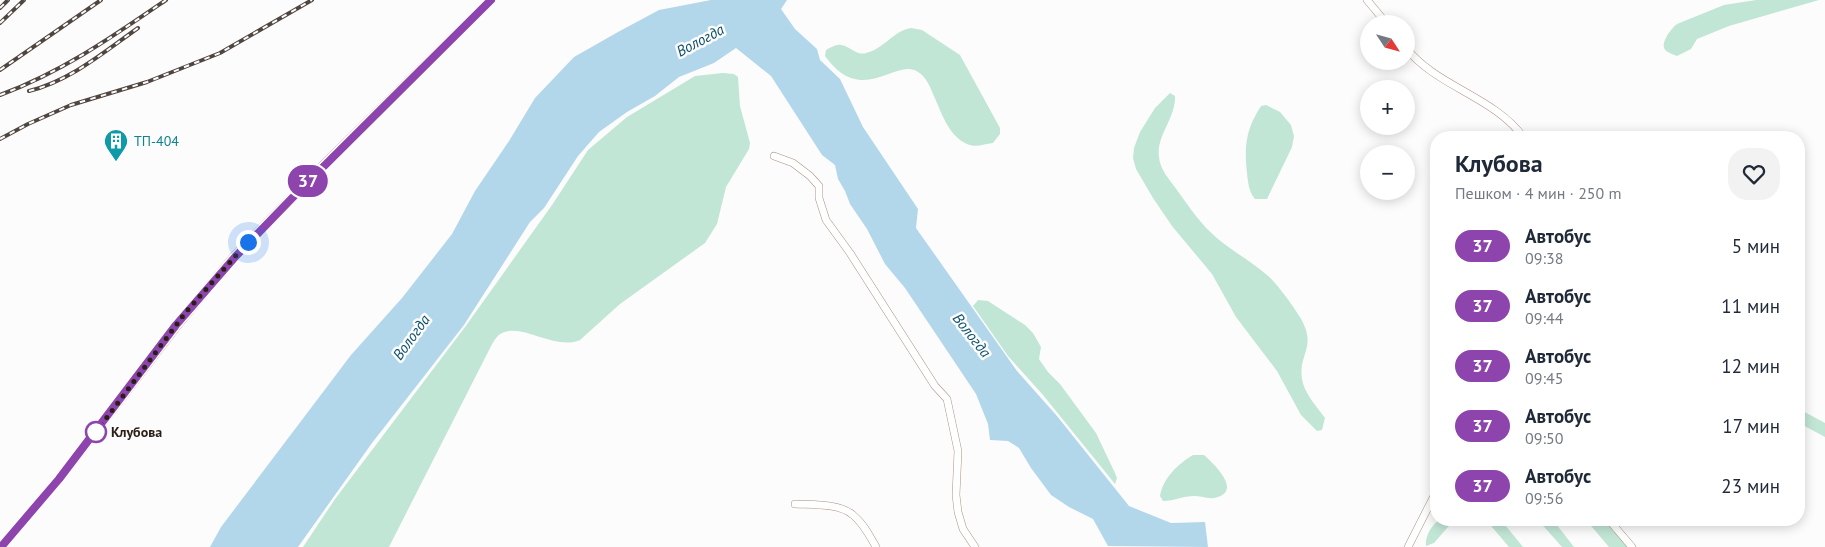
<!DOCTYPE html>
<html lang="ru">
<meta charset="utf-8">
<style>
body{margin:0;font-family:"PT Sans",sans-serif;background:#f2f2f3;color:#1f2937;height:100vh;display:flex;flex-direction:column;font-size:19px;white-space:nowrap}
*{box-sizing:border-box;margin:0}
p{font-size:16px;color:#747a83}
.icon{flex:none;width:28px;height:28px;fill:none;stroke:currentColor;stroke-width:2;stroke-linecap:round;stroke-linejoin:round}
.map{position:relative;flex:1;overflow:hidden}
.panel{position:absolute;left:1430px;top:131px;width:375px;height:395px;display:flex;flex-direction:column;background:#fff;border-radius:20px;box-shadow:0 2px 12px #0003}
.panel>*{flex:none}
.badge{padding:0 10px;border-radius:16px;font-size:18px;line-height:32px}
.needle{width:32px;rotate:126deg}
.tools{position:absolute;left:1360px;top:15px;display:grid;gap:10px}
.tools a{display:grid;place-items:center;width:55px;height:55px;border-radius:50%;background:#fff;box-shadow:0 2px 12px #0003;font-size:25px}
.you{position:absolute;width:25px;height:25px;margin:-12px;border:4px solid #fff;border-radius:50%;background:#1a73e8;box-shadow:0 0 0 8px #1a73e833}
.map>.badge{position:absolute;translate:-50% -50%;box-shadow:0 0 0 2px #fff}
.round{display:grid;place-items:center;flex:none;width:52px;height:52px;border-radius:20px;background:#f2f2f3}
.summary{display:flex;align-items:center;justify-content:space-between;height:85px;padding:0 25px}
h1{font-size:24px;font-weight:800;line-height:38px}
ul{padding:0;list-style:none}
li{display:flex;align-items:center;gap:15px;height:60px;padding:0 25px}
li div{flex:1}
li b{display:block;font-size:19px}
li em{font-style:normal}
li .badge{min-width:55px;font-weight:700;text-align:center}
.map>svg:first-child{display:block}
.green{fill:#c2e6d5}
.water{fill:#b3d7ea}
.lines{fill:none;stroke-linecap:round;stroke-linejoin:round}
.street-casing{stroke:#ae907f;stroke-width:8}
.secondary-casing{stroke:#ae907f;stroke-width:10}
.street{stroke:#fff;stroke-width:7}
.secondary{stroke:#fff;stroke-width:9}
.rail-casing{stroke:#504640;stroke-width:4}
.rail{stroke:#fcfcfc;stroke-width:2;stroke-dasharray:5.5;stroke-linecap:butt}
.line-casing{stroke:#fff;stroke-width:11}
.line{stroke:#8e44ad;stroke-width:8}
.walk{stroke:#2a1e17;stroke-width:5;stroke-dasharray:0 9}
.stop-dot{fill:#fff;stroke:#8e44ad;stroke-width:2.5}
.labels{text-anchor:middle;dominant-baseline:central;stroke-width:5;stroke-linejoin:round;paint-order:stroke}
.culture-label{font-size:14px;fill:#0d838f;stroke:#fcfcfc;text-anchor:start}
.stop-label{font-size:14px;font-weight:bold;fill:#2a1e17;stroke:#fcfcfc;text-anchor:start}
.water-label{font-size:15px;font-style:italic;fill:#0d506a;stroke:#fcfcfc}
</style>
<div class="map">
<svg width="1825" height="547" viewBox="0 0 1825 547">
<rect width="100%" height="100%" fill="#fcfcfc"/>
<!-- green -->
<path class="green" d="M1756 0H1819L1729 26 1697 39 1691 49 1677 56C1663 51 1660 48 1668 34 1671 30 1673 27 1677 24L1724 5Z
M911 28 922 30 960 55 1000 128V134L993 143C985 144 975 148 967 144 948 136 941 111 933 94 930 86 925 76 918 72 896 57 862 108 825 56L826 50C830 48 836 44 841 45 850 46 856 56 866 53 884 49 893 31 911 28Z
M723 73 734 74 738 77 740 106 750 143 749 149 726 187 717 224 705 243 620 304 580 340C555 351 523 323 502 333 494 337 490 349 486 356L389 547H303L335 499 465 327 552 205 588 150 627 117 695 76Z
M1170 93 1175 96C1176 118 1156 136 1159 157 1160 170 1170 180 1177 190 1190 208 1201 225 1218 239 1234 252 1252 262 1267 275 1276 282 1294 307 1300 317 1318 348 1298 353 1302 379 1304 393 1317 407 1325 418L1322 430 1317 431 1301 415 1277 371 1236 317 1212 274 1172 226 1153 198 1136 169 1133 158 1134 148 1140 132 1155 108Z
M1266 105 1280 112 1291 125 1294 136 1292 147 1267 199H1255C1249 192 1248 183 1247 173 1244 146 1246 129 1261 106Z
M978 300 988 301 1025 325 1033 333 1041 347 1039 359 1048 372 1060 384 1096 433 1115 473 1117 478 1115 484 1043 395 1008 356 973 306Z
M1799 409 1825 423V437L1799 423Z
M1193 455H1204C1214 464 1244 492 1214 498 1207 499 1201 496 1194 496 1183 496 1174 501 1163 501L1160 496C1163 478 1178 464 1193 455Z
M1439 520H1454L1434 543 1426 546C1425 536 1431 526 1439 520Z
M1486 520H1501L1523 547H1509Z
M1538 520H1553L1574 547H1562Z
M1586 520H1606L1628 547H1609Z"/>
<!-- water -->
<path class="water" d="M711 0H787L781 9 795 29 817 49 820 60 840 79 863 127 918 209 916 228 1017 371 1057 416 1129 506 1171 523 1205 522 1208 547 1108 546 1093 519 1069 507 1051 495 1031 468 1019 448 1008 441 990 440 988 424 976 394 905 288 885 264 867 229 850 204 845 191 838 179 835 165 822 155 771 76 736 48 714 63 679 77 655 96 627 112 599 132 578 156 544 208 530 222 464 325 372 443 298 547H210L221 527 351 355 402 298 452 234 475 191 509 141 535 98 574 57 618 32 659 10Z"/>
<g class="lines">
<!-- street casing -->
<g class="street-casing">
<path id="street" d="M1367 0 1387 24
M1406 48C1437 87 1495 97 1524 138
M774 156 793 163 810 176 819 186V198L826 220 850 253 935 386 947 399 958 451 956 495 958 512 963 529 975 547
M795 504C812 505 839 503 853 515 863 523 870 536 876 547
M1609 520 1632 547
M1408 547 1436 492"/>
</g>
<!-- secondary casing -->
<g class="secondary-casing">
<path id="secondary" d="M1 547 59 479 177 325 235 256 322 167 491 0"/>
</g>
<!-- street -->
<use href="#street" class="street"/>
<!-- secondary -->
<use href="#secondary" class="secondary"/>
<!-- rail casing -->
<g class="rail-casing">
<path id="rail" d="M0 8 8 0
M0 23 24 0
M0 70 101 0
M29 91C70 81 104 52 138 28
M0 95C62 72 112 37 166 0
M0 139 28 124 71 105 147 82 220 53 312 0"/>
</g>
<!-- rail -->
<use href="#rail" class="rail"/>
</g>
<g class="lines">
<!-- line casing -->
<g class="line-casing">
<path id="line" d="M1 547 59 479 176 325 236 256 298 192 491 0"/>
</g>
<!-- line -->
<use href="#line" class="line"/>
<!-- walk -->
<path class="walk" d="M96 432 186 312 248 242"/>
</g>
<!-- icons -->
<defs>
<g id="building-pin" transform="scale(1.25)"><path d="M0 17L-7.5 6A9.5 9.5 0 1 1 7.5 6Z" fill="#0f9aa8" stroke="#fcfcfc"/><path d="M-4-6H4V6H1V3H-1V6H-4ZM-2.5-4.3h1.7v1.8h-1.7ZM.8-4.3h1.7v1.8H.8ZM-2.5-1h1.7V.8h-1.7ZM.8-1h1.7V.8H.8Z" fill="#fff"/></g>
</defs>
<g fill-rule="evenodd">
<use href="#building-pin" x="116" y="141"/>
</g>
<!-- markers -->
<circle class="stop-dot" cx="96" cy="432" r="10"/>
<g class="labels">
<!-- culture labels -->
<g class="culture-label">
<text x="134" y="141">ТП-404</text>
</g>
<!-- stop labels -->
<g class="stop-label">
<text x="111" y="432">Клубова</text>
</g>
<!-- water labels -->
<g class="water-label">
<text transform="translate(700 40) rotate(-28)">Вологда</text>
<text transform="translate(972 335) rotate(52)">Вологда</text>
<text transform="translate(411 337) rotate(-54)">Вологда</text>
</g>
</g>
</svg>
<div class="tools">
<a><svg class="needle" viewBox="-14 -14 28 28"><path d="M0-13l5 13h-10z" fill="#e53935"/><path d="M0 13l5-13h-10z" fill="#747a83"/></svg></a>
<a>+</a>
<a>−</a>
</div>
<div class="you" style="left:248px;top:242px"></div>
<b class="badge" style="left:308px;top:181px;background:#8e44ad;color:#fff">37</b>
<section class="panel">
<div class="summary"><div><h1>Клубова</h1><p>Пешком · 4 мин · 250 m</p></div><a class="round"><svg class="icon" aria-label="heart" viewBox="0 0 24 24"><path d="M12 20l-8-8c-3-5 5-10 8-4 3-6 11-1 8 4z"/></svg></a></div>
<ul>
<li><span class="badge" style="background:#8e44ad;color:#fff">37</span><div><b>Автобус</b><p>09:38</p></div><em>5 мин</em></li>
<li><span class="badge" style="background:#8e44ad;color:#fff">37</span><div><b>Автобус</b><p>09:44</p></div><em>11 мин</em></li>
<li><span class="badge" style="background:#8e44ad;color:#fff">37</span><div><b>Автобус</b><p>09:45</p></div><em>12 мин</em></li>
<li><span class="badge" style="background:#8e44ad;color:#fff">37</span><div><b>Автобус</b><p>09:50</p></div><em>17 мин</em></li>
<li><span class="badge" style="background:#8e44ad;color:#fff">37</span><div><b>Автобус</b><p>09:56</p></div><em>23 мин</em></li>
</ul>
</section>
</div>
